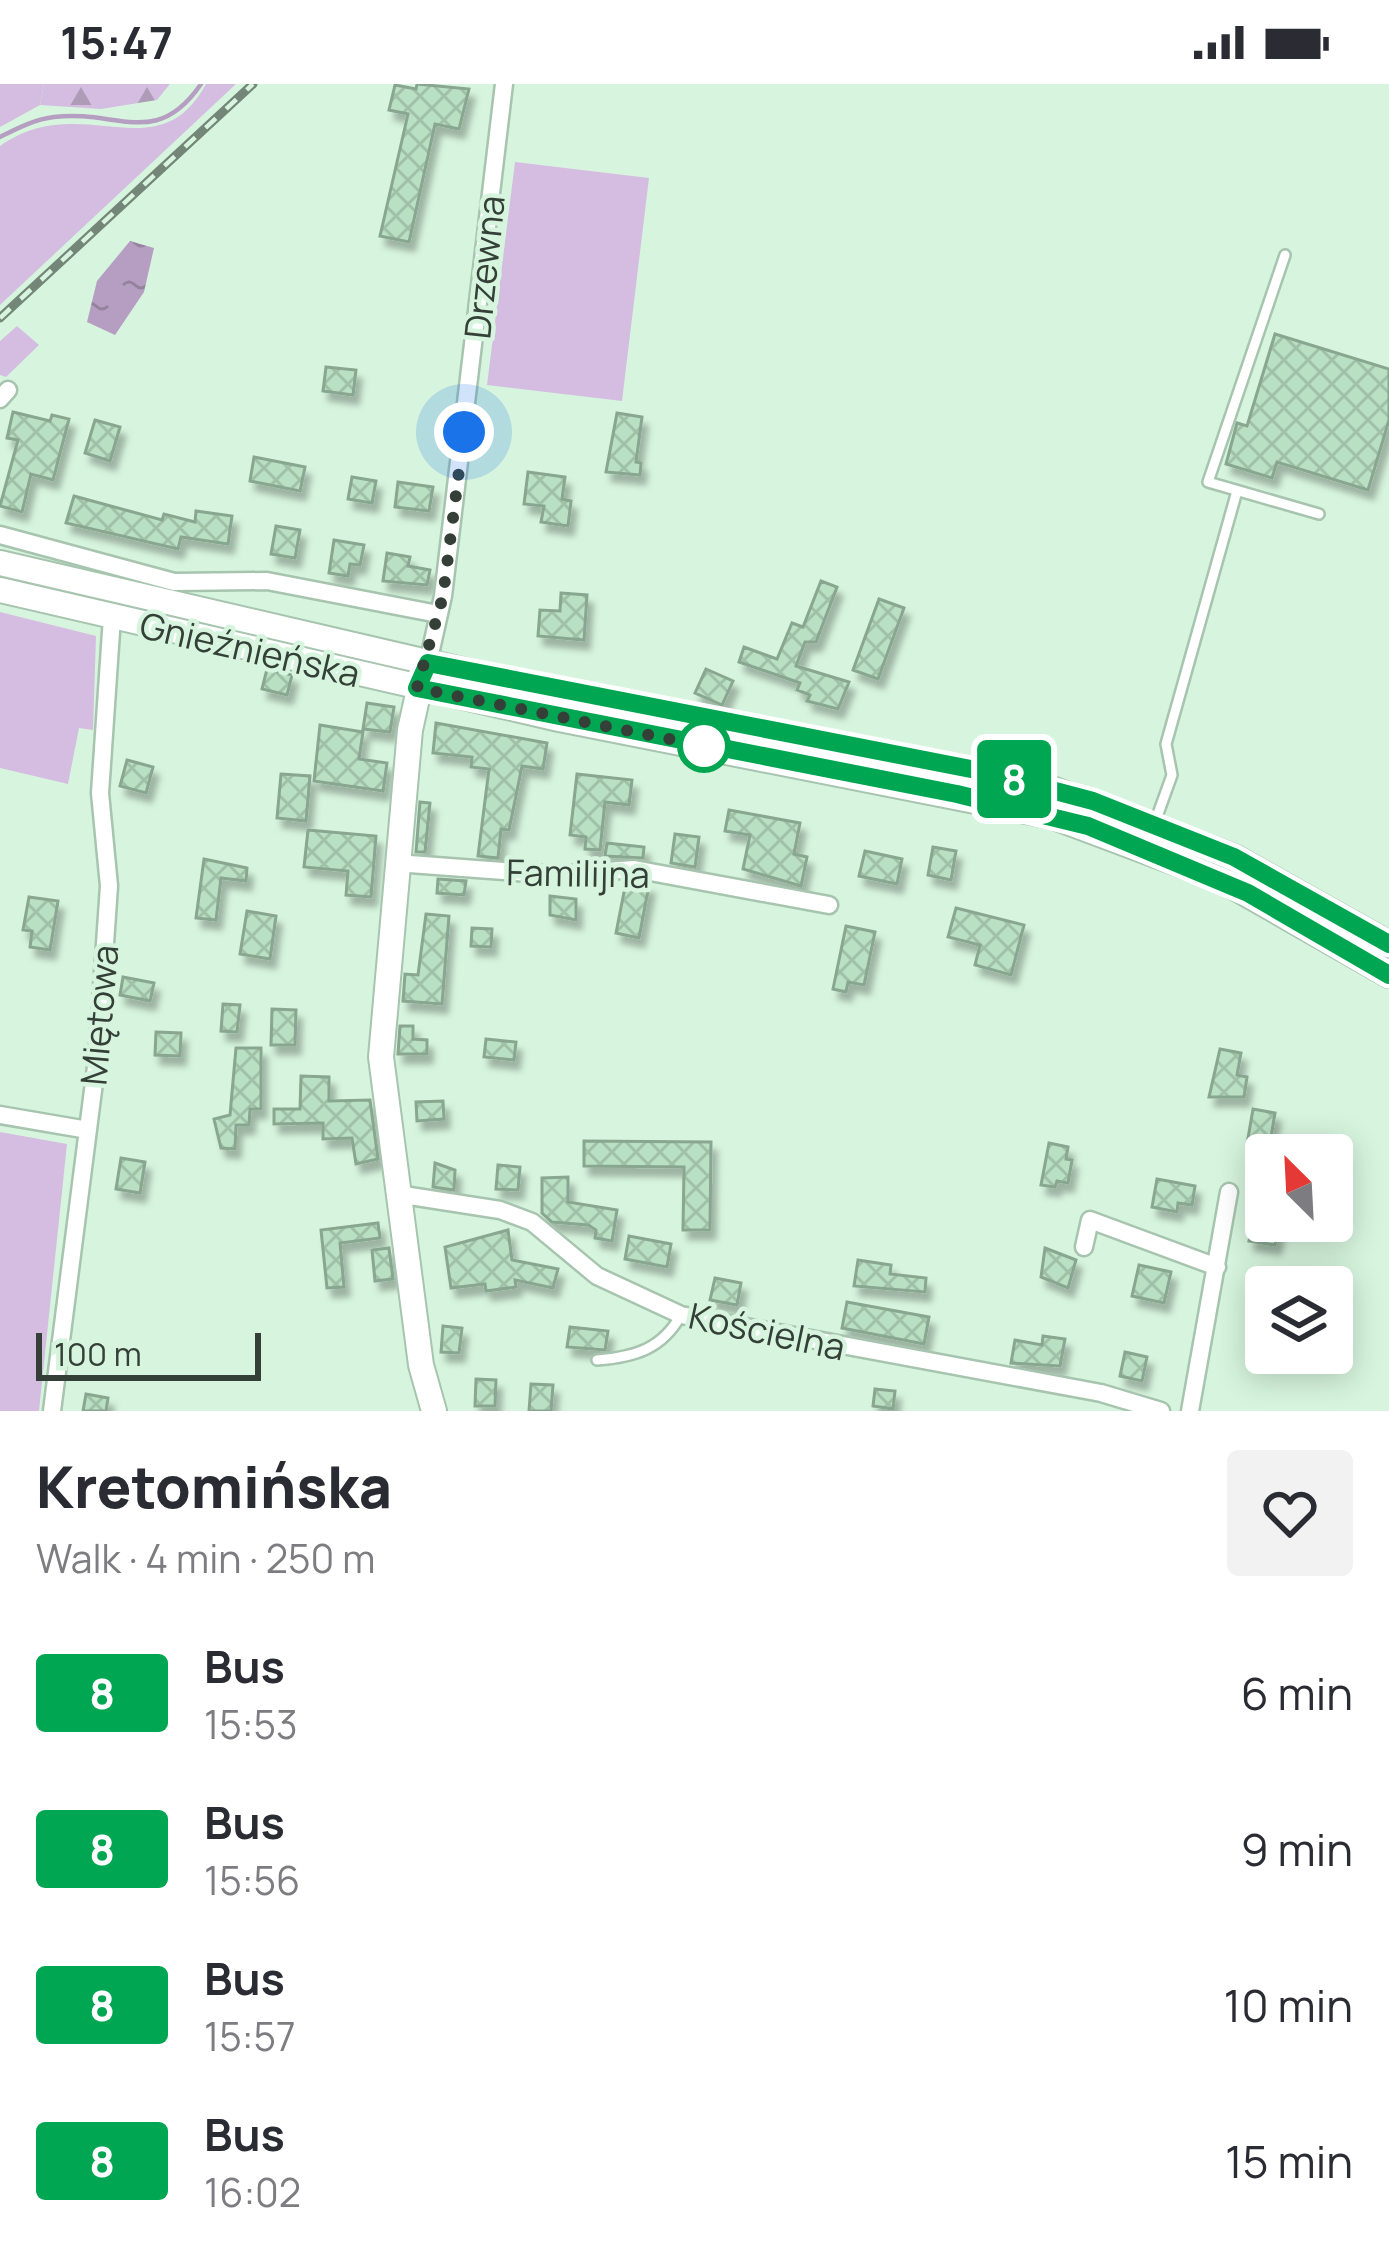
<!DOCTYPE html>
<meta charset="utf-8">
<style>
body{margin:0;font-family:Manrope,sans-serif;background:#f2f2f3;color:#2b2b33;height:100vh;display:flex;flex-direction:column;font-size:45px;white-space:nowrap}
*{box-sizing:border-box;margin:0}
p{font-size:39px;color:#7c7c81}
.icon{flex:none;width:66px;height:66px;fill:none;stroke:currentColor;stroke-width:2;stroke-linecap:round;stroke-linejoin:round}
.map{position:relative;height:1327px;overflow:hidden}
.drawer{display:flex;flex-direction:column;background:#fff;flex:1}
.drawer>*{flex:none}
.badge{padding:0 24px;border-radius:9px;font-size:42px;line-height:78px}
.needle{width:78px;rotate:336deg}
.controls{position:absolute;left:1245px;top:1050px;display:grid;gap:24px}
.controls a{display:grid;place-items:center;width:108px;height:108px;border-radius:12px;background:#fff;box-shadow:0 6px 30px #0003;font-size:60px}
.scale{position:absolute;left:36px;bottom:30px;width:225px;box-sizing:border-box;padding-left:12px;border:6px solid #344037;border-top:0;font-size:33px;line-height:42px;white-space:nowrap;color:#344037;-webkit-text-stroke:9px #d7f5de;paint-order:stroke}
.you{position:absolute;width:60px;height:60px;margin:-30px;border:9px solid #fff;border-radius:50%;background:#1a73e8;box-shadow:0 0 0 18px #1a73e833}
.map>.badge{position:absolute;translate:-50% -50%;box-shadow:0 0 0 6px #fff}
.round{display:grid;place-items:center;flex:none;width:126px;height:126px;border-radius:12px;background:#f2f2f3}
.overview{display:flex;align-items:center;justify-content:space-between;height:204px;padding:0 36px}
h1{font-size:57px;font-weight:800;line-height:90px}
ul{padding:0;list-style:none}
li{display:flex;align-items:center;gap:36px;height:156px;padding:0 36px}
li div{flex:1}
li b{display:block;font-size:45px}
li em{font-style:normal}
li .badge{min-width:132px;font-weight:700;text-align:center}
.status{display:flex;justify-content:space-between;align-items:center;height:84px;padding:0 60px;background:#fff;direction:ltr}
.status svg{height:33px;fill:currentColor}
.map>svg:first-child{display:block}
.green{fill:#d5bde1}
.forest{fill:url(#forest-firs)}
.water{fill:url(#water-ripples)}
.lines{fill:none;stroke-linecap:round;stroke-linejoin:round}
.stream{stroke:#b59ec2;stroke-width:4.5}
.building{fill:url(#building-cross-hatch);stroke:#89a690;stroke-width:3;filter:url(#shadow)}
.lane-casing{stroke:#a7c4ae;stroke-width:14}
.street-casing{stroke:#a7c4ae;stroke-width:21}
.secondary-casing{stroke:#a7c4ae;stroke-width:28}
.lane{stroke:#fff;stroke-width:9}
.street{stroke:#fff;stroke-width:16}
.secondary{stroke:#fff;stroke-width:24}
.rail-casing{stroke:#738678;stroke-width:9}
.rail{stroke:#d7f5de;stroke-width:4.5;stroke-dasharray:14;stroke-linecap:butt}
.line-casing{stroke:#fff;stroke-width:27}
.line{stroke:#00a651;stroke-width:18}
.walk{stroke:#344037;stroke-width:12;stroke-dasharray:0 21.6}
.stop-dot{fill:#fff;stroke:#00a651;stroke-width:6}
.labels{text-anchor:middle;dominant-baseline:central;stroke-width:9;stroke-linejoin:round;paint-order:stroke}
.street-label{font-size:36px;fill:#344037;stroke:#d7f5de}
</style>
<div class="status"><b>15:47</b><svg viewBox="0 0 49 12"><path d="M0 12V9h3v3zM5 12V6h3v6zM10 12V3h3v9zM15 12V0h3v12zM26 1h20v11H26zM47 4h2v5h-2z"/></svg></div>
<div class="map">
<svg width="1389" height="1327" viewBox="0 0 1389 1327">
<defs>
<pattern id="forest-firs" width="22" height="20" patternUnits="userSpaceOnUse" patternTransform="scale(3)"><rect width="22" height="20" fill="#d5bde1"/><path d="M5 1l3.5 6h-7zM16 11l3.5 6h-7z" fill="#ae9bb7"/></pattern>
<pattern id="water-ripples" width="26" height="14" patternUnits="userSpaceOnUse" patternTransform="scale(3)"><rect width="26" height="14" fill="#b59ec2"/><path d="M2 4q2-2 4 0t4 0M15 11q2-2 4 0t4 0" fill="none" stroke="#94829e"/></pattern>
<pattern id="building-cross-hatch" width="8" height="8" patternUnits="userSpaceOnUse" patternTransform="scale(3)"><rect width="8" height="8" fill="#b9e0c2"/><path d="M0 0l8 8M0 8l8-8" fill="none" stroke="#a0c1a7"/></pattern>
<filter id="shadow"><feDropShadow dx="5.5" dy="9" stdDeviation="3" flood-color="#0004"/></filter>
</defs>
<rect width="100%" height="100%" fill="#d7f5de"/>
<!-- green -->
<path class="green" d="M0 0H44L40 21 0 43Z
M206 0H236L0 221V62C82 4 157 90 206 0Z
M515 78 649 94 622 317 487 301Z
M17 242 39 261 6 293 0 291V257Z
M0 528 96 552 93 646 79 644 68 700 0 684Z
M0 1048 67 1060 39 1327H0Z"/>
<!-- forest -->
<path class="forest" d="M44 0H170L157 16 101 25 40 21Z"/>
<!-- water -->
<path class="water" d="M130 157 154 164 144 208 115 251 87 238 97 197Z"/>
<g class="lines">
<!-- stream -->
<path class="stream" d="M0 53C16 45 35 35 54 33 117 25 156 66 201 0"/>
</g>
<!-- building -->
<path class="building" d="M417 0 469 5 459 45 435 40 409 158 380 152 408 30 389 26 395 1 416 5Z
M1275 250 1389 285V336L1368 406 1277 378 1272 394 1226 380 1237 339 1247 342Z
M326 283 356 286 353 311 323 307Z
M13 328 50 337 52 331 69 335 53 396 31 390 22 428 0 422 18 356 7 354Z
M617 329 642 333 636 378 641 379 640 391 606 388Z
M95 336 120 343 110 377 85 369Z
M254 373 305 383 300 407 250 397Z
M528 388 565 393 562 415 571 417 568 442 541 438 544 422 524 420Z
M352 393 376 397 372 419 348 415Z
M398 398 433 403 429 427 395 423Z
M74 412 162 436 164 430 195 438 196 427 232 432 228 460 181 453 178 465 66 439Z
M276 442 300 446 295 474 271 470Z
M334 456 364 461 360 481 350 480 348 492 329 489Z
M387 469 410 473 408 482 430 486 427 501 383 497Z
M821 497 837 503 816 558H805L796 582 849 598 838 625 807 617 810 611 797 606 800 599 739 578 744 563 777 575 792 539 803 543Z
M561 509 587 511 584 556 538 552 540 526 560 527Z
M879 515 904 524 878 595 853 586Z
M267 585 292 591 287 611 262 605Z
M706 585 733 597 722 621 695 609Z
M367 619 394 623 390 648 363 645Z
M436 639 547 659 543 685 522 682 509 746 501 745 498 774 478 772 489 685 471 683 472 673 433 669Z
M320 641 363 648 359 675 387 679 383 707 314 697Z
M127 676 153 683 146 709 120 702Z
M281 690 310 692 306 737 277 734Z
M577 690 632 696 629 721 605 718 600 766 585 765 586 753 570 751Z
M420 718 430 719 425 768H416Z
M729 726 800 739 794 770 807 773 801 802 743 785 750 751 725 747Z
M308 746 376 752 371 813 346 811 348 787 304 783Z
M675 750 699 753 695 783 671 779Z
M607 759 644 763 643 774 605 772Z
M933 763 956 767 951 796 928 791Z
M865 767 902 775 897 800 859 792Z
M204 775 247 784 246 797 221 794 216 836 196 834Z
M438 795 466 797 464 811 437 809Z
M626 798 649 801 639 854 616 849Z
M550 812 576 815V836L550 831Z
M29 813 58 817 50 866 30 863 32 847 23 846Z
M956 824 1024 841 1011 891 975 881 980 861 948 853Z
M247 827 276 832 270 875 240 870Z
M426 830 449 832 442 920 403 917 405 890 418 891Z
M846 842 875 848 864 901 848 898 846 908 833 905Z
M472 844 492 845 491 863 471 862Z
M123 893 154 899 150 917 120 911Z
M223 920 240 921 237 948 221 947Z
M272 925 296 926 295 961H271Z
M400 942H413V955L427 956V970H398Z
M156 948 181 949 180 972 155 971Z
M486 955 516 958 514 976 484 973Z
M236 964H261V1025H250L249 1041H236L235 1065 221 1064 214 1035 230 1031Z
M1220 965 1241 969 1237 991 1247 993 1244 1013H1209Z
M301 992 329 993V1017L370 1016 378 1075 356 1080 352 1054 323 1055V1039L274 1040V1025H300Z
M443 1017 444 1035 417 1037 416 1018Z
M1253 1025 1275 1029 1270 1059 1302 1065V1071H1260L1262 1063 1247 1060Z
M584 1057 711 1058 710 1146H683L684 1083 584 1082Z
M1049 1059 1068 1063 1066 1075 1072 1076 1068 1099 1057 1097 1055 1103 1041 1101Z
M121 1074 145 1078 140 1109 116 1105Z
M435 1079 455 1086 454 1106 433 1103Z
M498 1081 520 1083 518 1106 496 1105Z
M568 1093V1118L617 1126 612 1157 595 1154 596 1146 588 1141 552 1138 542 1129V1094Z
M1157 1095 1195 1102 1192 1121 1178 1119 1177 1128 1152 1123Z
M1254 1132 1280 1137 1275 1161 1249 1157Z
M378 1139 380 1154 340 1159 344 1203 327 1204 321 1146Z
M508 1146 512 1176 558 1185 553 1204 515 1196 516 1203 486 1207 485 1200 451 1204 445 1163Z
M629 1152 671 1160 667 1183 625 1175Z
M389 1164 393 1195 375 1197 372 1166Z
M1045 1164 1076 1176 1068 1204 1041 1193Z
M858 1176 891 1181 890 1190 926 1194 925 1208 854 1202Z
M1139 1181 1171 1188 1164 1219 1132 1212Z
M715 1194 741 1199 737 1221 710 1216Z
M847 1218 929 1233 924 1260 842 1244Z
M443 1242 462 1244 459 1269 441 1268Z
M570 1243 608 1247 605 1266 567 1263Z
M1043 1252 1065 1255 1060 1282 1011 1279 1015 1256 1042 1261Z
M1125 1268 1147 1273 1142 1297 1120 1292Z
M476 1295 496 1296 495 1322H475Z
M531 1300 553 1301 551 1327H529Z
M875 1305 895 1307 893 1325 873 1322Z
M86 1310 108 1314 106 1327H83Z"/>
<g class="lines">
<!-- lane casing -->
<g class="lane-casing">
<path id="lane" d="M1285 171 1208 398 1319 430
M1154 741 1172 691 1166 660 1237 407
M597 1276C635 1273 662 1265 681 1231"/>
</g>
<!-- street casing -->
<g class="street-casing">
<path id="street" d="M0 315 8 306
M0 451 174 498 267 497 438 530
M428 579 443 512 504 0
M396 779 556 791 634 785 829 821
M0 1031 88 1046
M397 1110 500 1126 532 1138 597 1192 681 1231 1101 1309 1161 1327
M1084 1163 1090 1136 1217 1183
M52 1327 97 975 109 802 100 709 112 533
M1190 1327 1229 1108"/>
</g>
<!-- secondary casing -->
<g class="secondary-casing">
<path id="secondary" d="M0 479 509 597 1055 706 1234 773 1389 860
M0 506 559 635 1051 732 1222 796 1389 891
M422 592 410 646 381 973 421 1281 434 1327"/>
</g>
<!-- lane -->
<use href="#lane" class="lane"/>
<!-- street -->
<use href="#street" class="street"/>
<!-- secondary -->
<use href="#secondary" class="secondary"/>
<!-- rail casing -->
<g class="rail-casing">
<path id="rail" d="M0 234 253 0"/>
</g>
<!-- rail -->
<use href="#rail" class="rail"/>
</g>
<g class="lines">
<!-- line casing -->
<g class="line-casing">
<path id="line" d="M1389 860 1234 773 1093 717 976 686 428 579 417 604 957 710 1088 742 1248 809 1389 891"/>
</g>
<!-- line -->
<use href="#line" class="line"/>
<!-- walk -->
<path class="walk" d="M464 348 443 512 417 604 704 662"/>
</g>
<!-- markers -->
<circle class="stop-dot" cx="704" cy="662" r="24"/>
<g class="labels">
<!-- street labels -->
<g class="street-label">
<text transform="translate(484 183) rotate(-84)">Drzewna</text>
<text transform="translate(250 565) rotate(13)">Gnieźnieńska</text>
<text transform="translate(578 789) rotate(1)">Familijna</text>
<text transform="translate(99 931) rotate(-85)">Miętowa</text>
<text transform="translate(767 1247) rotate(12)">Kościelna</text>
</g>
</g>
</svg>
<div class="controls">
<a><svg class="needle" viewBox="-14 -14 28 28"><path d="M0-13l5 13h-10z" fill="#e53935"/><path d="M0 13l5-13h-10z" fill="#7c7c81"/></svg></a>
<a><svg class="icon" aria-label="layers" viewBox="0 0 24 24"><path d="M12 4l9 5-9 5-9-5zM3 14l9 5 9-5"/></svg></a>
</div>
<div class="scale">100 m</div>
<div class="you" style="left:464px;top:348px"></div>
<b class="badge" style="left:1014px;top:695px;background:#00a651;color:#fff">8</b>
</div>
<section class="drawer">
<div class="overview"><div><h1>Kretomińska</h1><p>Walk · 4 min · 250 m</p></div><a class="round"><svg class="icon" aria-label="heart" viewBox="0 0 24 24"><path d="M12 20l-8-8c-3-5 5-10 8-4 3-6 11-1 8 4z"/></svg></a></div>
<ul>
<li><span class="badge" style="background:#00a651;color:#fff">8</span><div><b>Bus</b><p>15:53</p></div><em>6 min</em></li>
<li><span class="badge" style="background:#00a651;color:#fff">8</span><div><b>Bus</b><p>15:56</p></div><em>9 min</em></li>
<li><span class="badge" style="background:#00a651;color:#fff">8</span><div><b>Bus</b><p>15:57</p></div><em>10 min</em></li>
<li><span class="badge" style="background:#00a651;color:#fff">8</span><div><b>Bus</b><p>16:02</p></div><em>15 min</em></li>
</ul>
</section>
